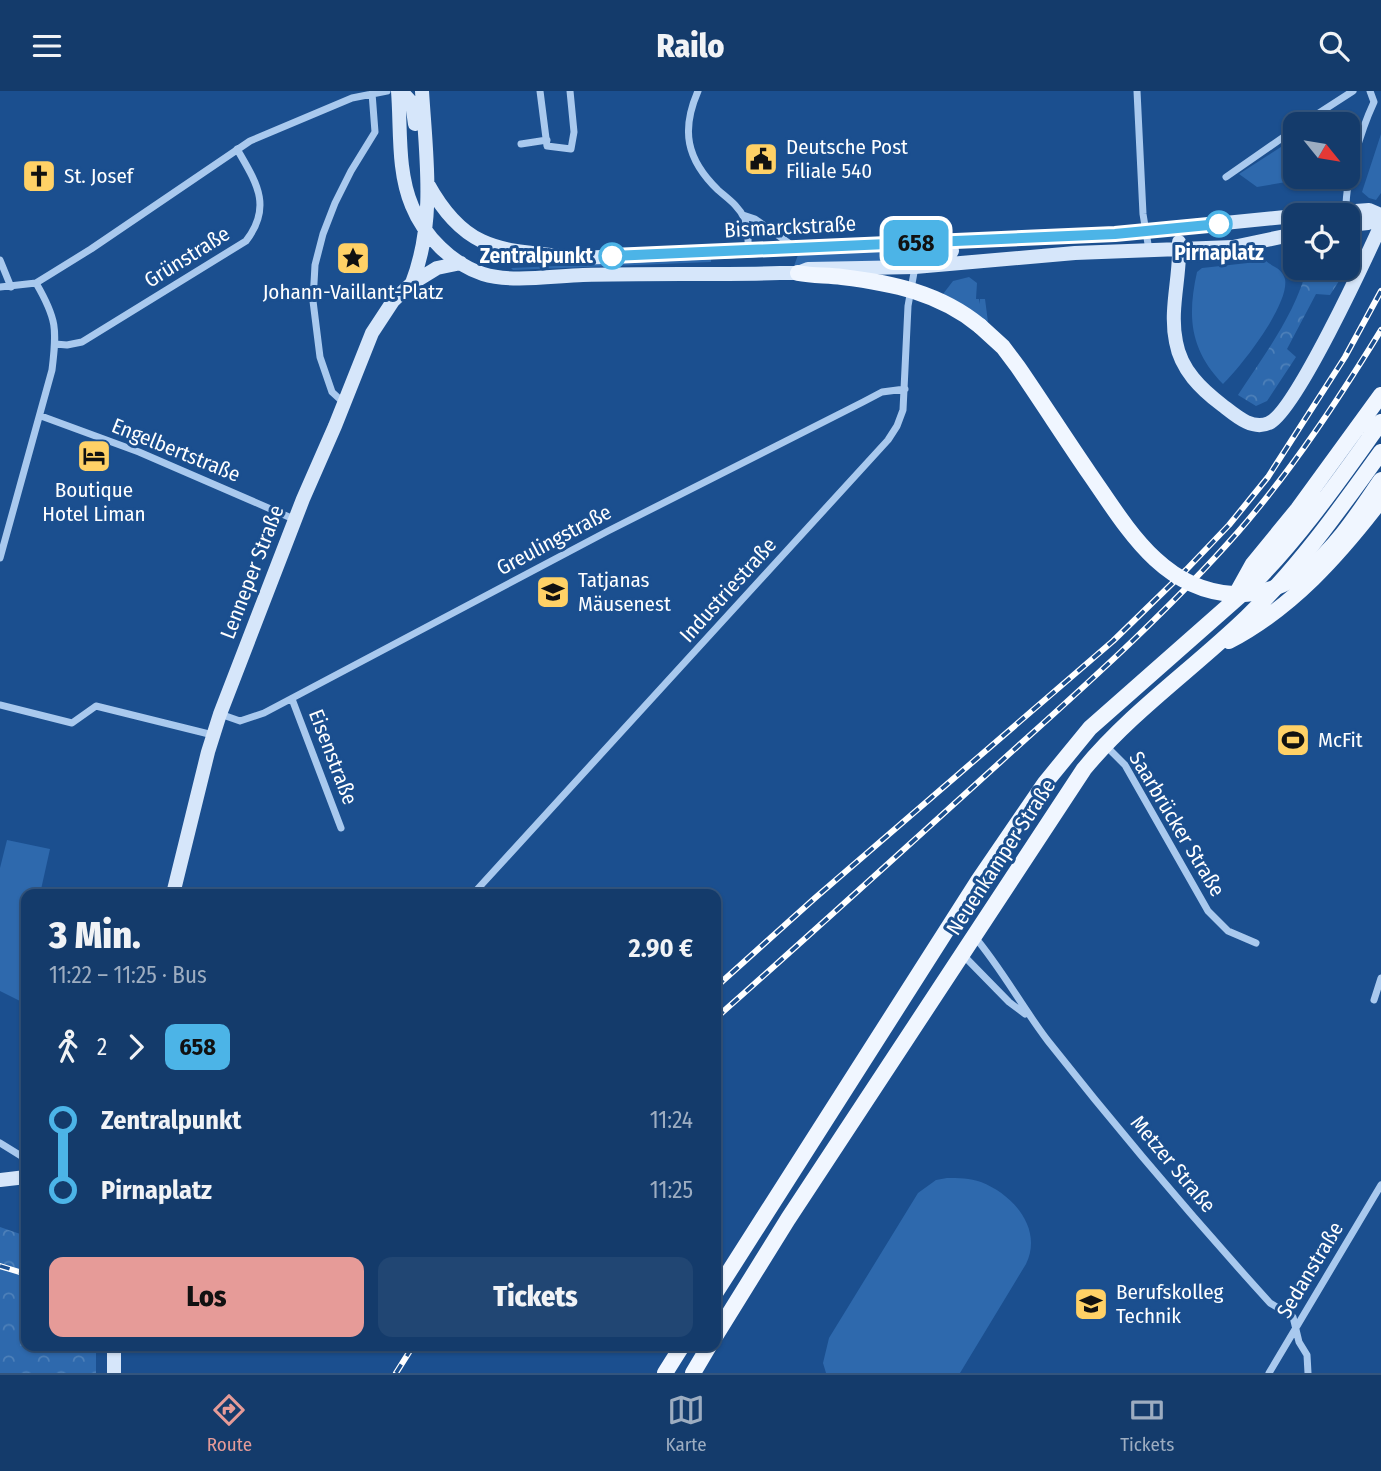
<!DOCTYPE html>
<html lang="de">
<meta charset="utf-8">
<style>
body{margin:0;font-family:"Fira Sans Condensed",sans-serif;background:#214673;color:#f1f3f6;height:100vh;display:flex;flex-direction:column;font-size:26px;white-space:nowrap}
*{box-sizing:border-box;margin:0}
p{font-size:23px;color:#9dadc1}
.icon{flex:none;width:38px;height:38px;fill:none;stroke:currentColor;stroke-width:2;stroke-linecap:round;stroke-linejoin:round}
.map{position:relative;flex:1;overflow:hidden}
.sheet{position:absolute;left:21px;top:798px;width:700px;height:462px;display:flex;flex-direction:column;background:#143b6b;border-radius:14px;box-shadow:0 2px 5px #0004,0 0 0 2px #33557e}
.sheet>*{flex:none}
.badge{padding:0 14px;border-radius:10px;font-size:24px;line-height:46px}
.needle{width:46px;rotate:120deg}
.fabs{position:absolute;left:1283px;top:21px;display:grid;gap:14px}
.fabs a{display:grid;place-items:center;width:77px;height:77px;border-radius:14px;background:#143b6b;box-shadow:0 2px 5px #0004,0 0 0 2px #33557e;font-size:35px}
.map>.badge{position:absolute;translate:-50% -50%;box-shadow:0 0 0 4px #fff}
.legs{display:flex;align-items:center;gap:10px;height:77px;padding:0 28px;font-size:23px}
.legs p{margin-inline-start:auto}
.overview{display:flex;align-items:center;justify-content:space-between;height:119px;padding:0 28px}
h1{font-size:38px;font-weight:800;line-height:52px}
.primary-button{display:flex;gap:14px;margin-top:auto;padding:14px 28px}
.primary-button a{flex:1;height:80px;border-radius:14px;background:#e69b98;color:#111;font-size:28px;font-weight:800;line-height:80px;text-align:center}
.primary-button a+a{background:#214673;color:#f1f3f6}
ul{padding:0 28px;list-style:none}
li{display:flex;align-items:center;gap:24px;height:70px;font-size:26px}
li i{display:grid;place-items:center;width:10px;height:100%;margin:0 9px;background:currentColor}
li i::after{content:'';width:18px;height:18px;margin:-9px;border:5px solid;border-radius:50%;background:#143b6b}
li p{margin-inline-start:auto}
li:first-child i{background:linear-gradient(#0000 50%,currentColor 0)}
li:last-child i{background:linear-gradient(currentColor 50%,#0000 0)}
header{display:flex;justify-content:space-between;align-items:center;height:91px;padding:0 28px;background:#143b6b;font-size:32px;font-weight:800}
.menu{display:flex;justify-content:space-around;align-items:center;height:98px;border-top:2px solid #33557e;background:#143b6b;font-size:19px;color:#9dadc1}
.menu a{display:grid;justify-items:center;gap:4px}
.menu .active{color:#e69b98}
.map>svg:first-child{display:block}
.green{fill:#2e69ad}
.forest{fill:url(#forest-crowns)}
.lines{fill:none;stroke-linecap:round;stroke-linejoin:round}
.street{stroke:#a9c9ee;stroke-width:7}
.secondary{stroke:#d6e6fa;stroke-width:14}
.primary{stroke:#f0f6ff;stroke-width:16}
.rail-casing{stroke:#fff;stroke-width:6}
.rail{stroke:#1b4f8f;stroke-width:3.5;stroke-dasharray:10;stroke-linecap:butt}
.primary-bridge{stroke:#f0f6ff;stroke-width:16}
.line-1-casing{stroke:#fff;stroke-width:16}
.line-1{stroke:#4cb4e7;stroke-width:10}
.stop-1-dot{fill:#fff;stroke:#4cb4e7;stroke-width:3.5}
.labels{text-anchor:middle;dominant-baseline:central;stroke-width:6;stroke-linejoin:round;paint-order:stroke}
.poi-label{font-size:21px;fill:#fff;stroke:#1b4f8f;text-anchor:start}
.street-label{font-size:21px;fill:#fff;stroke:#1b4f8f}
.stop-label{font-size:21px;font-weight:bold;fill:#fff;stroke:#1b4f8f}
</style>
<header><svg class="icon" aria-label="menu" viewBox="0 0 24 24"><path d="M4 6h16M4 12h16M4 18h16"/></svg>Railo<svg class="icon" aria-label="search" viewBox="0 0 24 24"><circle cx="10" cy="10" r="6"/><path d="M15 15l6 6"/></svg></header>
<div class="map">
<svg width="1381" height="1282" viewBox="0 0 1381 1282">
<defs>
<pattern id="forest-crowns" width="20" height="18" patternUnits="userSpaceOnUse" patternTransform="scale(1.75)"><rect width="20" height="18" fill="#2e69ad"/><path d="M2 6a3 3 0 1 1 6 0M12 15a3 3 0 1 1 6 0" fill="none" stroke="#4d80b9"/></pattern>
</defs>
<rect width="100%" height="100%" fill="#1b4f8f"/>
<!-- green -->
<path class="green" d="M1381 43V102L1376 109 1369 107 1362 101Z
M1295 47V86H1315L1257 96 1239 83Z
M916 159 917 162 909 169 905 170 794 175 798 164Z
M711 168V171L513 179 511 177Z
M1266 170C1273 176 1282 177 1285 188 1290 213 1241 276 1223 293 1190 259 1187 226 1197 181L1202 177Z
M969 186 977 192 976 208H979V213L980 208H985L988 231 943 203 953 190Z
M7 749 50 758 40 803H26V913L0 900V777Z
M947 1087C958 1087 970 1087 981 1091 1014 1104 1043 1138 1026 1173L960 1282H826L823 1272 829 1247 918 1102 936 1089Z"/>
<!-- forest -->
<path class="forest" d="M1348 145H1355L1354 149 1359 151 1350 173 1330 204 1316 203 1287 258 1296 266 1267 310 1256 315 1238 304C1264 264 1295 224 1307 177H1348Z
M0 1136 26 1145V1255H96V1282H0Z"/>
<g class="lines">
<!-- street -->
<path class="street" d="M540 0 547 55 571 58 574 41 570 0
M698 0C681 39 686 68 718 99 727 107 739 115 744 127 749 137 748 148 748 159
M1137 0 1143 123 1149 159
M1302 33 1353 0
M521 53 547 49
M1226 86 1295 38
M1346 120C1345 90 1361 39 1374 11L1370 0
M743 124 755 128 793 155
M0 169 11 196
M0 196 36 192 49 184 91 158 250 50 352 7 387 0
M55 253 67 254 82 251 246 150C273 115 256 91 237 58
M344 312 332 301 320 266 313 210 315 174 323 143 335 112 351 80 375 41 372 2
M41 325 139 361 296 429
M0 467 52 279C57 238 57 228 36 192
M292 608 341 737
M0 614 72 632 96 615 213 644
M220 623 240 630 264 622 608 440 863 311 882 301 905 298
M1105 654 1125 674 1208 820 1228 840 1256 852
M473 803 888 349 897 335 903 319 908 215 915 176
M974 845C1002 878 1022 916 1048 950 1119 1040 1193 1127 1270 1212L1293 1226 1299 1251 1307 1264 1308 1282
M963 864 1009 911 1025 923
M1374 909 1381 887
M0 1052 26 1068
M1269 1282 1381 1094"/>
<!-- secondary -->
<path class="secondary" d="M398 0C401 37 397 80 412 115 424 145 452 173 483 183 511 192 553 185 583 184 649 182 714 184 780 182H798L808 178 915 176 1075 162 1233 156 1295 143
M401 0 412 12 415 33
M428 93C468 166 507 158 580 167L1115 143 1295 125
M1302 124 1369 119 1381 124
M1348 134 1368 132 1381 126
M1179 151C1181 184 1169 218 1176 251 1181 279 1201 298 1222 314 1235 324 1252 340 1269 332 1295 321 1366 167 1381 134
M915 176 924 163 952 160
M412 192C436 130 426 65 422 0
M173 803 208 661 220 623 303 408 335 335 372 242 393 210 411 193 437 177 461 172
M0 1089 26 1086
M114 1282V1255"/>
<!-- primary -->
<path class="primary" d="M798 182C813 185 827 184 842 186 892 192 940 202 980 235
M1238 500 1253 473 1298 418 1381 304
M1229 550C1292 517 1339 464 1381 409
M716 1201 978 790 1045 692 1090 637 1251 495C1301 445 1340 388 1381 331
M716 1244 788 1128 1084 678C1131 621 1193 578 1247 526 1298 477 1340 418 1381 361
M665 1282 682 1255
M693 1282 709 1255"/>
<!-- rail casing -->
<g class="rail-casing">
<path id="rail" d="M716 896 815 807 1113 550 1186 479 1229 434 1268 386 1345 266 1381 200
M716 927C803 850 889 772 975 694 1065 612 1157 533 1238 441 1292 379 1338 309 1381 239
M0 1175 26 1183
M396 1282 413 1255"/>
</g>
<!-- rail -->
<use href="#rail" class="rail"/>
<!-- primary-bridge -->
<path class="primary-bridge" d="M980 235 1003 256 1018 276C1042 311 1065 347 1089 382 1126 435 1161 499 1233 503 1259 505 1286 495 1307 479 1338 455 1359 421 1381 389"/>
</g>
<g class="lines">
<!-- line-1 casing -->
<g class="line-1-casing">
<path id="line-1" d="M612 165 1115 143 1219 133"/>
</g>
<!-- line-1 -->
<use href="#line-1" class="line-1"/>
</g>
<!-- icons -->
<defs>
<g id="civic-square" transform="scale(1.75)"><rect x="-9" y="-9" width="18" height="18" rx="4" fill="#ffd166" stroke="#1b4f8f"/><path d="M-.6-6.5H3V-4.5H.6V-3L4-1V1h2V6H-6V1h2V-1L-.6-3ZM-1.2 2.5V6h2.4V2.5Z" fill="#111"/></g>
<g id="church-square" transform="scale(1.75)"><rect x="-9" y="-9" width="18" height="18" rx="4" fill="#ffd166" stroke="#1b4f8f"/><path d="M-1.2-6h2.4v3.5h3.3v2.4h-3.3V6h-2.4V-.1h-3.3v-2.4h3.3Z" fill="#111"/></g>
<g id="sight-square" transform="scale(1.75)"><rect x="-9" y="-9" width="18" height="18" rx="4" fill="#ffd166" stroke="#1b4f8f"/><path d="M0-6L1.8-2.2L6-1.7L2.9 1.2L3.7 5.4L0 3.3L-3.7 5.4L-2.9 1.2L-6-1.7L-1.8-2.2Z" fill="#111"/></g>
<g id="hotel-square" transform="scale(1.75)"><rect x="-9" y="-9" width="18" height="18" rx="4" fill="#ffd166" stroke="#1b4f8f"/><path d="M-6-4.5h1.5V1H6V5H4.5V3h-9V5H-6ZM-4 0a1.8 1.8 0 1 1 3.6 0ZM.5 0V-2.5h3Q6-2.5 6 0Z" fill="#111"/></g>
<g id="school-square" transform="scale(1.75)"><rect x="-9" y="-9" width="18" height="18" rx="4" fill="#ffd166" stroke="#1b4f8f"/><path d="M0-5L7-2L0 1L-7-2ZM-4 1L0 2.5L4 1V4Q0 6-4 4Z" fill="#111"/></g>
<g id="stadium-square" transform="scale(1.75)"><rect x="-9" y="-9" width="18" height="18" rx="4" fill="#ffd166" stroke="#1b4f8f"/><path d="M0-5a6.5 5 0 1 0 0 10a6.5 5 0 1 0 0-10ZM-3.5-1.8h7v3.6h-7Z" fill="#111"/></g>
</defs>
<g fill-rule="evenodd">
<use href="#civic-square" x="761" y="68"/>
<use href="#church-square" x="39" y="85"/>
<use href="#sight-square" x="353" y="167"/>
<use href="#hotel-square" x="94" y="365"/>
<use href="#school-square" x="553" y="501"/>
<use href="#stadium-square" x="1293" y="649"/>
<use href="#school-square" x="1091" y="1213"/>
</g>
<!-- markers -->
<g class="stop-1-dot">
<circle cx="1219" cy="133" r="12"/>
<circle cx="612" cy="165" r="12"/>
</g>
<g class="labels">
<!-- poi labels -->
<g class="poi-label">
<text x="786" y="56">Deutsche Post<tspan x="786" dy="24">Filiale 540</tspan></text>
<text x="64" y="85">St. Josef</text>
<text x="353" y="201" text-anchor="middle">Johann-Vaillant-Platz</text>
<text x="94" y="399" text-anchor="middle">Boutique<tspan x="94" dy="24">Hotel Liman</tspan></text>
<text x="578" y="489">Tatjanas<tspan x="578" dy="24">Mäusenest</tspan></text>
<text x="1318" y="649">McFit</text>
<text x="1116" y="1201">Berufskolleg<tspan x="1116" dy="24">Technik</tspan></text>
</g>
<!-- street labels -->
<g class="street-label">
<text transform="translate(790 136) rotate(-3)">Bismarckstraße</text>
<text transform="translate(187 166) rotate(-32)">Grünstraße</text>
<text transform="translate(176 359) rotate(22)">Engelbertstraße</text>
<text transform="translate(554 449) rotate(-28)">Greulingstraße</text>
<text transform="translate(252 481) rotate(-69)">Lenneper Straße</text>
<text transform="translate(728 499) rotate(-48)">Industriestraße</text>
<text transform="translate(333 666) rotate(69)">Eisenstraße</text>
<text transform="translate(1177 733) rotate(59)">Saarbrücker Straße</text>
<text transform="translate(1001 766) rotate(-57)">Neuenkamper Straße</text>
<text transform="translate(1173 1073) rotate(50)">Metzer Straße</text>
<text transform="translate(1310 1179) rotate(-59)">Sedanstraße</text>
</g>
<!-- stop labels -->
<g class="stop-label">
<text x="1219" y="162">Pirnaplatz</text>
<text x="593" y="165" text-anchor="end">Zentralpunkt</text>
</g>
</g>
</svg>
<div class="fabs">
<a><svg class="needle" viewBox="-14 -14 28 28"><path d="M0-13l5 13h-10z" fill="#e53935"/><path d="M0 13l5-13h-10z" fill="#9dadc1"/></svg></a>
<a><svg class="icon" aria-label="locate" viewBox="0 0 24 24"><circle cx="12" cy="12" r="6"/><path d="M12 2v4M12 18v4M2 12h4M18 12h4"/></svg></a>
</div>
<b class="badge" style="left:916px;top:152px;background:#4cb4e7;color:#111">658</b>
<section class="sheet">
<div class="overview"><div><h1>3 Min.</h1><p>11:22 – 11:25 · Bus</p></div><b>2.90 €</b></div>
<div class="legs"><svg class="icon" aria-label="walk" viewBox="0 0 24 24"><circle cx="13" cy="4" r="2"/><path d="M13 8l-2 6 4 7M11 14l-3 7M7 12l3-4h3l4 4"/></svg>2<svg class="icon" aria-label="forward" viewBox="0 0 24 24"><path d="M9 5l7 7-7 7"/></svg><b class="badge" style="background:#4cb4e7;color:#111">658</b></div>
<ul>
<li><i style="color:#4cb4e7"></i><b>Zentralpunkt</b><p>11:24</p></li>
<li><i style="color:#4cb4e7"></i><b>Pirnaplatz</b><p>11:25</p></li>
</ul>
<div class="primary-button"><a>Los</a><a>Tickets</a></div>
</section>
</div>
<nav class="menu">
<a class="active"><svg class="icon" aria-label="directions" viewBox="0 0 24 24"><path d="M12 3l9 9-9 9-9-9zM9 14v-3h6M13 9l2 2-2 2"/></svg>Route</a>
<a><svg class="icon" aria-label="map" viewBox="0 0 24 24"><path d="M3 6l6-2 6 2 6-2v14l-6 2-6-2-6 2zM9 4v14M15 6v14"/></svg>Karte</a>
<a><svg class="icon" aria-label="tickets" viewBox="0 0 24 24"><path d="M3 7h18v10H3zM15 7v10"/></svg>Tickets</a>
</nav>
